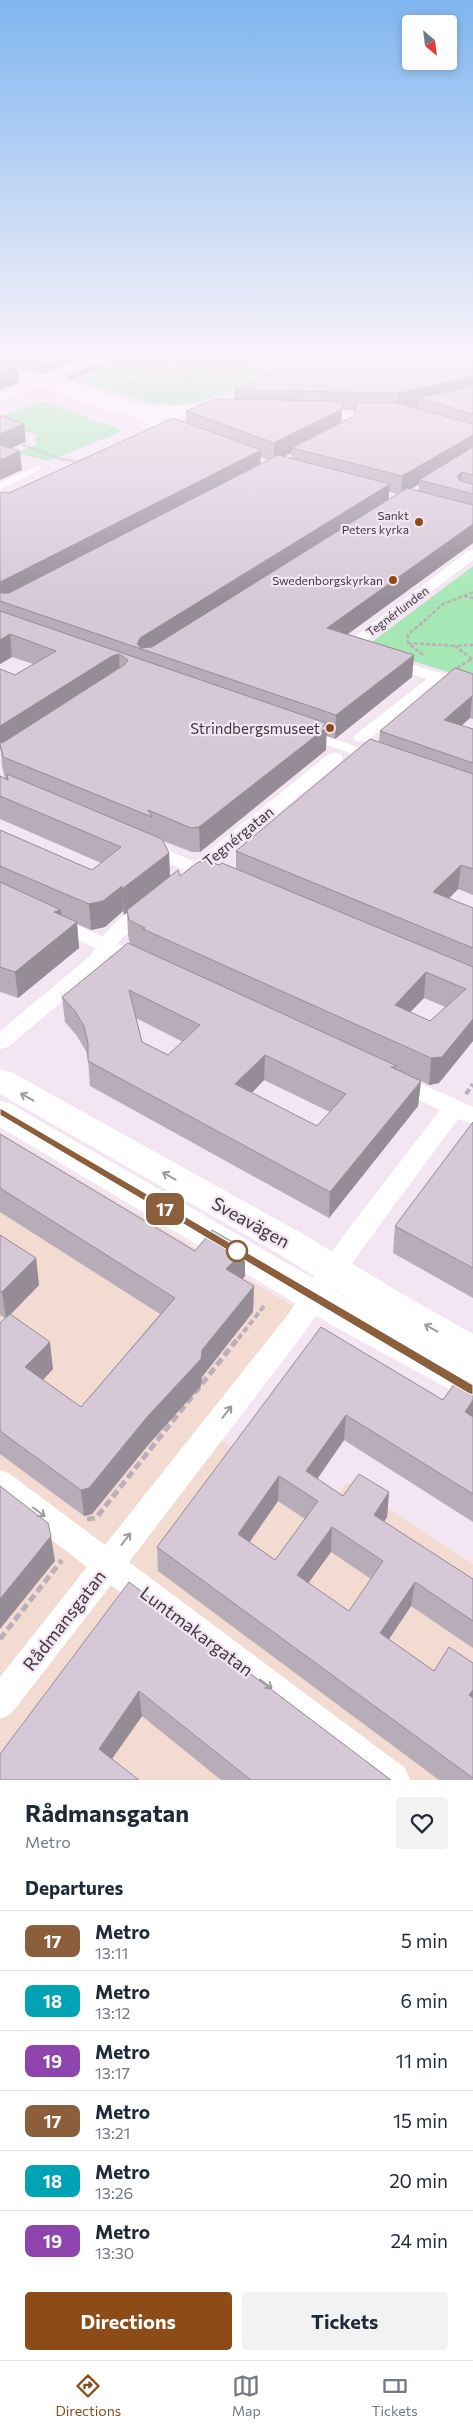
<!DOCTYPE html>
<meta charset="utf-8">
<style>
body{margin:0;font-family:Commissioner,sans-serif;background:#f2f2f3;color:#1f2937;height:100vh;display:flex;flex-direction:column;font-size:19px;white-space:nowrap}
*{box-sizing:border-box;margin:0}
p{font-size:16px;color:#747a83}
.icon{flex:none;width:28px;height:28px;fill:none;stroke:currentColor;stroke-width:2;stroke-linecap:round;stroke-linejoin:round}
.map{position:relative;height:1780px;overflow:hidden}
.details{display:flex;flex-direction:column;background:#fff;flex:1}
.details>*{flex:none}
.badge{padding:0 10px;border-radius:8px;font-size:18px;line-height:32px}
.needle{width:32px;rotate:152deg}
.fabs{position:absolute;left:402px;top:15px;display:grid;gap:10px}
.fabs a{display:grid;place-items:center;width:55px;height:55px;border-radius:5px;background:#fff;box-shadow:0 2px 8px #0003;font-size:25px}
.map>.badge{position:absolute;translate:-50% -50%;box-shadow:0 0 0 2px #fff}
h2{padding:0 25px;font-size:19px;line-height:45px}
.round{display:grid;place-items:center;flex:none;width:52px;height:52px;border-radius:5px;background:#f2f2f3}
.overview{display:flex;align-items:center;justify-content:space-between;height:85px;padding:0 25px}
h1{font-size:24px;font-weight:700;line-height:38px}
.button{display:flex;gap:10px;margin-top:auto;padding:10px 25px}
.button a{flex:1;height:58px;border-radius:5px;background:#8d4b18;color:#fff;font-size:20px;font-weight:700;line-height:58px;text-align:center}
.button a+a{background:#f2f2f3;color:#1f2937}
ul{padding:0;list-style:none}
li{display:flex;align-items:center;gap:15px;height:60px;padding:0 25px;border-top:1px solid #e0e1e3}
li div{flex:1}
li b{display:block;font-size:19px}
li em{font-style:normal}
li .badge{min-width:55px;font-weight:700;text-align:center}
.tabs{display:flex;justify-content:space-around;align-items:center;height:70px;border-top:1px solid #e0e1e3;background:#fff;font-size:14px;color:#747a83}
.tabs a{display:grid;justify-items:center;gap:2px}
.tabs .active{color:#8d4b18}
.map>svg:first-child{display:block}
.commercial{fill:#f3dbd2}
.green{fill:#a6e8b5}
.lines{fill:none;stroke-linecap:round;stroke-linejoin:round}
.path-far3{stroke:#bbafbb;stroke-width:2;stroke-dasharray:3 1;stroke-linecap:butt}
.path-far2{stroke:#bbafbb;stroke-width:2.5;stroke-dasharray:4 2;stroke-linecap:butt}
.path-far1{stroke:#bbafbb;stroke-width:4;stroke-dasharray:6 3;stroke-linecap:butt}
.path{stroke:#bbafbb;stroke-width:5;stroke-dasharray:8 4;stroke-linecap:butt}
.service{stroke:#fff;stroke-width:5}
.pedestrian{fill:#fff;fill-rule:evenodd}
.minor{fill:#fff;fill-rule:evenodd}
.tertiary{fill:#fff;fill-rule:evenodd}
.secondary{fill:#fff;fill-rule:evenodd}
.wall{fill:#b8acb8;fill-rule:evenodd}
.shaded-wall{fill:#968c96}
.building{fill:#d6c8d6;stroke:#968c96;fill-rule:evenodd}
.oneway{stroke:#9e9c9e}
.line{fill:#8b5e3c;stroke:#fff}
.poi-dot{fill:#8d4b18;stroke:#f4e5f3;stroke-width:2}
.stop-dot{fill:#fff;stroke:#8b5e3c;stroke-width:2.5}
.labels{text-anchor:middle;dominant-baseline:central;stroke-width:4.5;stroke-linejoin:round;paint-order:stroke}
.far-poi-label{font-size:12px;fill:#3e383e;stroke:#f4e5f3;text-anchor:end}
.far-street-label{font-size:12px;fill:#3e383e;stroke:#f4e5f3}
.poi-label{font-size:15px;fill:#3e383e;stroke:#f4e5f3;text-anchor:end}
.street-label{font-size:15px;fill:#3e383e;stroke:#f4e5f3}
.near-street-label{font-size:18px;fill:#3e383e;stroke:#f4e5f3}
</style>
<div class="map">
<svg width="473" height="1780" viewBox="0 0 473 1780">
<rect width="100%" height="100%" fill="#f4e5f3"/>
<!-- commercial -->
<path class="commercial" d="M0 1133 303 1312 209 1433 328 1509 347 1482 473 1564V1780H0Z"/>
<!-- green -->
<path class="green" d="M128 354H223L267 364 262 376C244 384 227 393 209 399 166 415 122 395 82 381L97 374 94 373 102 369 96 367Z
M39 402H47L123 431 49 461 17 453 37 444 35 437 38 435 13 428 0 417Z
M473 566V680L375 649 372 642Z"/>
<g class="lines">
<!-- path-far3 -->
<path class="path-far3" d="M204 354 228 385
M208 354 229 359
M127 359 138 354
M105 374H244
M180 377 191 380
M139 379 151 382
M120 388 197 354
M163 395 171 392
M23 445 61 459 79 462"/>
<!-- path-far2 -->
<path class="path-far2" d="M464 596 473 598
M408 643 455 646
M423 655 408 643V635L443 604 473 592
M472 659 455 646 473 645
M457 668 472 659"/>
<!-- path-far1 -->
<path class="path-far1" d="M466 1094 473 1084
M238 1339 264 1306"/>
<!-- path -->
<path class="path" d="M87 1519 96 1518 239 1337
M0 1639 62 1560"/>
<!-- service -->
<path class="service" d="M0 486 38 468"/>
<!-- pedestrian -->
<path class="pedestrian" d="M309 730 377 754 379 757 373 761 369 760 305 737 303 734 305 731Z"/>
<!-- minor -->
<path class="minor" d="M51 375 137 405 160 407 217 403 222 406 217 409 160 413 144 412 162 423 186 431 188 433 182 436 154 427 134 415V411L47 380 46 378Z
M316 412 376 414 381 417 376 420 312 417V413Z
M473 550V560L360 646 371 652 473 683V693L440 683 367 741H355L353 738 355 735 427 679C407 672 356 663 345 647L348 642 468 551Z
M335 753 341 754 343 758 341 762 210 868 222 873 224 877 222 881 215 883 199 877 190 881 183 879 181 875 184 870 140 851 137 847 140 843H152L195 862 329 754Z
M147 903 154 905 157 909 154 913 122 938 118 944 148 957 151 962 148 967C135 970 122 961 110 955L103 967 8 1047 0 1049V1031L89 957 95 948 48 926 45 922 48 918 55 916 62 918 103 937C112 924 132 907 147 903Z
M397 1073 473 1107V1124L458 1119 362 1249 304 1333 129 1562 405 1768 410 1780H365L111 1585 11 1714 0 1719V1677L87 1567 0 1500V1470L10 1474 105 1545 286 1317 344 1235 440 1110 389 1086 386 1081 389 1076Z"/>
<!-- tertiary -->
<path class="tertiary" d="M42 377 48 381 46 384 0 401V393Z"/>
<!-- secondary -->
<path class="secondary" d="M99 354H119L117 357 54 381C101 398 156 422 207 405 226 398 243 386 262 378L267 377 274 381 272 384C253 393 234 406 214 412 141 435 69 394 0 373V365L40 377Z
M238 354H264L290 360 326 361 333 365C322 378 256 361 240 357Z
M0 1069 11 1072 303 1234 404 1295 473 1334V1399L460 1395 337 1328 0 1127V1101L11 1104 353 1301 279 1254 0 1094Z"/>
</g>
<!-- wall -->
<path class="wall" d="M0 354H92L48 372 38 374 18 369 19 382 0 390Z
M277 354H461L473 357V543L347 634 414 655 412 677 335 739 326 736V750L200 852H192L163 841 169 853 170 876H180L219 865 236 869V851L379 742 380 731 473 674V719L470 718 461 726 473 729V895L458 889 449 899 473 908V1041L439 1083 429 1085 421 1081 418 1106 329 1218 90 1086 88 1059 86 1051 77 1036 65 1022 62 997 130 944 128 935 127 912 124 915 123 911 105 927 91 930 77 924 79 948 18 998 4 993 0 992V830L92 870 101 863 0 819V776L5 778 2 766 1 750 0 751V669L15 675 33 664 12 657 0 664V493H9L186 423V411L234 399V390L303 358ZM342 410H354V416L341 422ZM291 453V459L284 457ZM261 457 268 460 260 464ZM419 484 418 491 410 489 415 487ZM389 492 398 494 389 500ZM424 998 445 1007 430 1021 410 1012ZM136 1018 183 1042 168 1055 142 1042ZM264 1080 330 1112 317 1126 252 1093Z
M99 364V369L71 380 66 378V374Z
M473 1122V1298L393 1253 395 1226Z
M0 1134 195 1251 245 1276 242 1279 254 1286 253 1312 202 1377 201 1386 149 1444 92 1514 84 1516 0 1454V1323L5 1318 0 1315V1235L36 1258 39 1285 10 1315 53 1369 43 1380 81 1407 160 1314 0 1212Z
M321 1327 443 1400 473 1385V1522L344 1440 317 1479 343 1496 389 1492 387 1517 384 1522 473 1579V1648L411 1606 389 1639 434 1671 473 1663V1780H439L158 1571 157 1547ZM278 1501 305 1519 275 1560 250 1542ZM331 1552 371 1579 349 1611 308 1583Z
M129 1582 391 1780H221L142 1716 112 1759 0 1780Z"/>
<!-- shaded-wall -->
<path class="shaded-wall" d="M50 354H92L48 372 38 374 37 358Z
M99 364V369L71 380V376Z
M18 365 19 382 0 390V372Z
M473 377V394L418 398 417 407 397 411 398 393Z
M342 409 341 428 292 448 291 453 274 462V443Z
M24 424 26 442 0 453V434Z
M473 435V452L419 480V484L401 495 402 476Z
M261 450 260 469 0 601V582Z
M20 451 22 470 0 480V460Z
M462 472 461 491 457 476Z
M390 484 388 504 153 653 138 648 137 644 140 638Z
M473 524V543L326 650 327 628Z
M10 634 12 657 0 664V640Z
M119 654 120 676 0 744V726L112 656Z
M414 655 412 677 335 739 336 715Z
M472 696 470 718 442 743 444 720Z
M326 723V727H327L326 750 200 852 199 827Z
M169 853 170 878 124 915 122 889Z
M461 865 458 889 430 917 433 892Z
M122 886 123 911 105 927 91 930 89 904Z
M61 910 63 933 77 922 79 948 18 998 15 972 54 912Z
M426 972 424 998 392 1031 395 1005Z
M473 1019V1041L439 1083 429 1085 431 1058Z
M265 1055 264 1080 235 1110V1084Z
M421 1081 418 1106 329 1218 330 1192Z
M245 1249V1276L227 1296 226 1269Z
M36 1258 39 1285 6 1319 2 1292Z
M254 1286 253 1312 202 1377 201 1386 149 1444 92 1514 84 1516 81 1490 202 1350Z
M50 1342 53 1369 29 1394 25 1367Z
M473 1400V1419L465 1412Z
M346 1415 344 1440 307 1494 306 1471Z
M279 1476 278 1501 238 1558V1534Z
M389 1492 387 1517 371 1540 374 1515Z
M332 1527 331 1552 296 1600 297 1575Z
M51 1536 55 1561 0 1629V1599Z
M415 1582 411 1606 377 1657 380 1633Z
M473 1690V1706L469 1695Z
M139 1691 142 1716 102 1773 99 1749Z"/>
<!-- building -->
<path class="building" d="M23 354H50L37 358Z
M332 354H461L473 357V377L398 393 234 390 304 358Z
M0 359 18 365 0 372Z
M94 363 99 364 71 376 66 374Z
M473 386V414L418 398Z
M214 399 342 401V409L274 443 186 411Z
M356 402 396 403 473 424V435L402 476 292 448 354 416Z
M0 415 24 424 0 434Z
M173 418 261 450 0 582V493L4 492 9 493Z
M0 445 20 451 0 460Z
M473 447V475L462 472 457 476 460 481 473 484V494L419 480Z
M278 455 390 484 140 638 137 644 141 648 152 647 407 488 473 505V524L327 628 414 655 336 715 0 601V593H9Z
M0 611 326 723 323 726 327 727 199 827 191 828 148 810 152 817 3 757 0 743 4 742 124 665 128 660 119 654 112 656 0 726V669L15 675 56 651 10 634 0 640Z
M455 668 473 674V696H472L444 720 473 729V763L380 731Z
M370 739 473 774V869L461 865 433 892 473 908V948L236 851Z
M7 774 162 839 169 853 122 889V886L103 901 89 904 0 866V830L92 870 121 847 0 796V776L8 780Z
M208 861 219 865 222 863 473 967V1019L442 1057 431 1058 143 929 145 928 129 920 127 910 178 870 180 876 198 862ZM426 972 466 989 430 1021 395 1005Z
M0 882 61 910 54 912 77 922 15 972 0 967Z
M128 943 397 1066 391 1067 421 1081 330 1192 88 1061V1043L84 1026 75 1011 62 997ZM129 990 200 1025 168 1055 142 1042ZM265 1055 346 1094 317 1126 235 1084Z
M473 1122V1268L395 1226Z
M0 1134 195 1251 212 1230 245 1249 226 1269 254 1286 202 1350 201 1359 147 1417 89 1488 81 1490 0 1431V1323L10 1314 50 1342 25 1367 81 1407 175 1298 0 1188Z
M0 1235 36 1258 2 1292 0 1291Z
M321 1327 443 1400 459 1377 473 1385V1400L465 1412 473 1417V1494L346 1415 306 1471 343 1496 359 1474 389 1492 374 1515 473 1579V1621L415 1582 380 1633 434 1671 449 1647 473 1663V1690L469 1695 473 1698V1778L157 1547ZM279 1476 318 1501 275 1560 238 1534ZM332 1527 383 1561 349 1611 297 1575Z
M0 1486 48 1523 51 1536 0 1599Z
M129 1582 391 1780H251L139 1691 99 1749 139 1780H0V1754Z"/>
<!-- one-way arrows -->
<defs><path id="oneway-shaft" d="M-6 0H5M1.5-3L5.5 0L1.5 3" fill="none" stroke-width="1.6" stroke-linecap="round" stroke-linejoin="round" transform="scale(1.25)"/></defs>
<g class="oneway">
<use href="#oneway-shaft" transform="translate(27 1097) rotate(-151)"/>
<use href="#oneway-shaft" transform="translate(169 1176) rotate(-151)"/>
<use href="#oneway-shaft" transform="translate(431 1328) rotate(-151)"/>
<use href="#oneway-shaft" transform="translate(227 1412) rotate(-52)"/>
<use href="#oneway-shaft" transform="translate(39 1512) rotate(37)"/>
<use href="#oneway-shaft" transform="translate(126 1539) rotate(-52)"/>
<use href="#oneway-shaft" transform="translate(266 1684) rotate(37)"/>
</g>
<!-- sky -->
<linearGradient id="sky" x2="0" y2="1"><stop stop-color="#7fb5ef"/><stop offset="0.59" stop-color="#faf3fa"/><stop offset="1" stop-color="#faf3fa" stop-opacity="0"/></linearGradient>
<rect width="473" height="603" fill="url(#sky)"/>
<!-- line -->
<path class="line" d="M0 1108 473 1385V1395L468 1393 0 1115Z"/>
<!-- markers -->
<g class="poi-dot">
<circle cx="419" cy="522" r="5"/>
<circle cx="393" cy="580" r="5"/>
<circle cx="330" cy="728" r="5"/>
</g>
<circle class="stop-dot" cx="237" cy="1251" r="10"/>
<g class="labels">
<!-- far-poi labels -->
<g class="far-poi-label">
<text x="409" y="515">Sankt<tspan x="409" dy="14">Peters kyrka</tspan></text>
<text x="383" y="580">Swedenborgskyrkan</text>
</g>
<!-- far-street labels -->
<g class="far-street-label">
<text transform="translate(397 611) rotate(-37)">Tegnérlunden</text>
</g>
<!-- poi labels -->
<g class="poi-label">
<text x="320" y="728">Strindbergsmuseet</text>
</g>
<!-- street labels -->
<g class="street-label">
<text transform="translate(238 836) rotate(-39)">Tegnérgatan</text>
</g>
<!-- near-street labels -->
<g class="near-street-label">
<text transform="translate(251 1222) rotate(29)">Sveavägen</text>
<text transform="translate(64 1620) rotate(-52)">Rådmansgatan</text>
<text transform="translate(197 1631) rotate(37)">Luntmakargatan</text>
</g>
</g>
</svg>
<div class="fabs">
<a><svg class="needle" viewBox="-14 -14 28 28"><path d="M0-13l5 13h-10z" fill="#e53935"/><path d="M0 13l5-13h-10z" fill="#747a83"/></svg></a>
</div>
<b class="badge" style="left:165px;top:1209px;background:#8b5e3c;color:#fff">17</b>
</div>
<section class="details">
<div class="overview"><div><h1>Rådmansgatan</h1><p>Metro</p></div><a class="round"><svg class="icon" aria-label="heart" viewBox="0 0 24 24"><path d="M12 20l-8-8c-3-5 5-10 8-4 3-6 11-1 8 4z"/></svg></a></div>
<h2>Departures</h2>
<ul>
<li><span class="badge" style="background:#8b5e3c;color:#fff">17</span><div><b>Metro</b><p>13:11</p></div><em>5 min</em></li>
<li><span class="badge" style="background:#00a3b4;color:#fff">18</span><div><b>Metro</b><p>13:12</p></div><em>6 min</em></li>
<li><span class="badge" style="background:#8e44ad;color:#fff">19</span><div><b>Metro</b><p>13:17</p></div><em>11 min</em></li>
<li><span class="badge" style="background:#8b5e3c;color:#fff">17</span><div><b>Metro</b><p>13:21</p></div><em>15 min</em></li>
<li><span class="badge" style="background:#00a3b4;color:#fff">18</span><div><b>Metro</b><p>13:26</p></div><em>20 min</em></li>
<li><span class="badge" style="background:#8e44ad;color:#fff">19</span><div><b>Metro</b><p>13:30</p></div><em>24 min</em></li>
</ul>
<div class="button"><a>Directions</a><a>Tickets</a></div>
</section>
<nav class="tabs">
<a class="active"><svg class="icon" aria-label="directions" viewBox="0 0 24 24"><path d="M12 3l9 9-9 9-9-9zM9 14v-3h6M13 9l2 2-2 2"/></svg>Directions</a>
<a><svg class="icon" aria-label="map" viewBox="0 0 24 24"><path d="M3 6l6-2 6 2 6-2v14l-6 2-6-2-6 2zM9 4v14M15 6v14"/></svg>Map</a>
<a><svg class="icon" aria-label="tickets" viewBox="0 0 24 24"><path d="M3 7h18v10H3zM15 7v10"/></svg>Tickets</a>
</nav>
